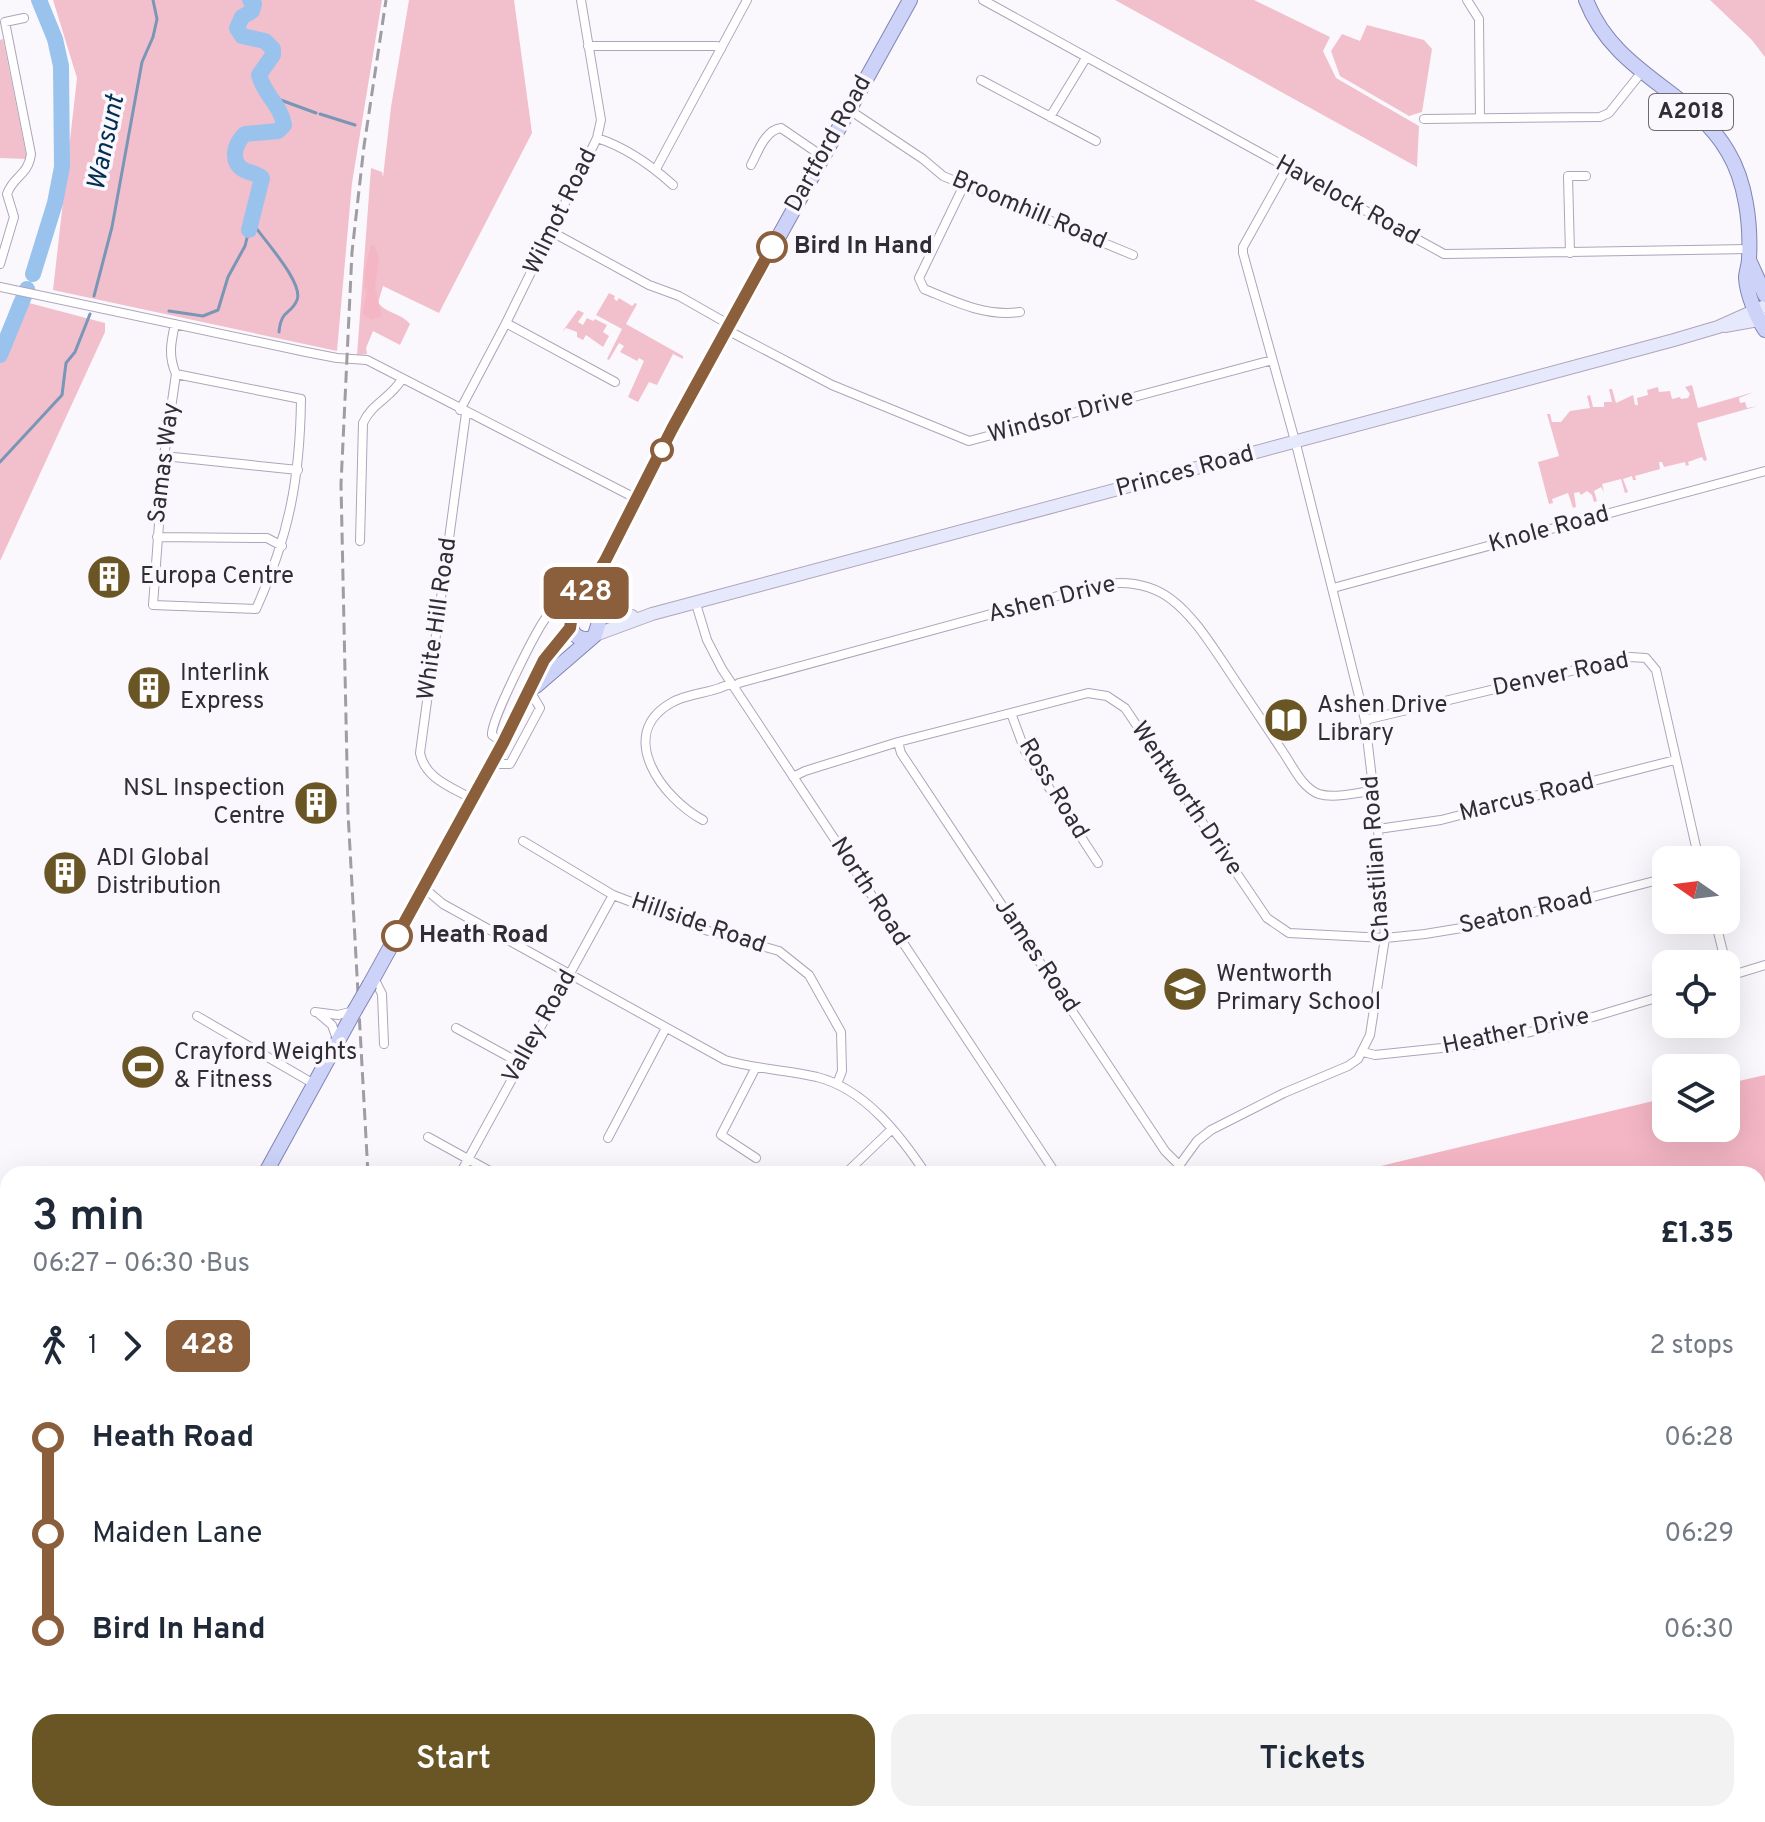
<!DOCTYPE html>
<meta charset="utf-8">
<style>
body{margin:0;font-family:Overpass,sans-serif;background:#f2f2f3;color:#1f2937;height:100vh;display:flex;flex-direction:column;font-size:30px;white-space:nowrap}
*{box-sizing:border-box;margin:0}
p{font-size:26px;color:#747a83}
.icon{flex:none;width:44px;height:44px;fill:none;stroke:currentColor;stroke-width:2;stroke-linecap:round;stroke-linejoin:round}
.map{position:relative;flex:1;overflow:hidden}
.drawer{position:absolute;left:0px;top:1166px;width:1766px;height:656px;display:flex;flex-direction:column;background:#fff;border-radius:24px 24px 0 0;box-shadow:0 8px 32px #0002}
.drawer>*{flex:none}
.badge{padding:0 16px;border-radius:12px;font-size:28px;line-height:52px}
.needle{width:52px;rotate:284deg}
.buttons{position:absolute;left:1652px;top:846px;display:grid;gap:16px}
.buttons a{display:grid;place-items:center;width:88px;height:88px;border-radius:16px;background:#fff;box-shadow:0 8px 32px #0002;font-size:40px}
.map>.badge{position:absolute;translate:-50% -50%;box-shadow:0 0 0 4px #fff}
.legs{display:flex;align-items:center;gap:12px;height:88px;padding:0 32px;font-size:26px}
.legs p{margin-inline-start:auto}
.headline{display:flex;align-items:center;justify-content:space-between;height:136px;padding:0 32px}
h1{font-size:44px;font-weight:600;line-height:60px}
.action{display:flex;gap:16px;margin-top:auto;padding:16px 32px}
.action a{flex:1;height:92px;border-radius:24px;background:#6a5524;color:#fff;font-size:32px;font-weight:600;line-height:92px;text-align:center}
.action a+a{background:#f2f2f3;color:#1f2937}
ul{padding:0 32px;list-style:none}
li{display:flex;align-items:center;gap:28px;height:96px;font-size:30px}
li i{display:grid;place-items:center;width:12px;height:100%;margin:0 10px;background:currentColor}
li i::after{content:'';width:20px;height:20px;margin:-10px;border:6px solid;border-radius:50%;background:#fff}
li p{margin-inline-start:auto}
li:first-child i{background:linear-gradient(#0000 50%,currentColor 0)}
li:last-child i{background:linear-gradient(currentColor 50%,#0000 0)}
.map>svg:first-child{display:block}
.green{fill:#f1c0cc}
.forest{fill:#f4b6c5}
.lines{fill:none;stroke-linecap:round;stroke-linejoin:round}
.stream{stroke:#7a96b6;stroke-width:3}
.river{stroke:#99c3ed;stroke-width:16}
.street-casing{stroke:#afa4bb;stroke-width:10}
.secondary-casing{stroke:#afa4bb;stroke-width:14}
.primary-casing{stroke:#8085b2;stroke-width:16}
.street{stroke:#fff;stroke-width:8}
.secondary{stroke:#e6e8fc;stroke-width:12}
.primary{stroke:#cdd2f9;stroke-width:14}
.rail{stroke:#9f9ca3;stroke-width:3;stroke-dasharray:12 6;stroke-linecap:butt}
.primary-bridge-casing{stroke:#8085b2;stroke-width:16;stroke-linecap:butt}
.primary-bridge{stroke:#cdd2f9;stroke-width:14}
.line-1-casing{stroke:#fff;stroke-width:18}
.line-1{stroke:#8b5e3c;stroke-width:12}
.stop-1-dot{fill:#fff;stroke:#8b5e3c;stroke-width:4}
.labels{text-anchor:middle;dominant-baseline:central;stroke-width:7;stroke-linejoin:round;paint-order:stroke}
.shield{fill:#faf8fd;stroke:#6d6a72;stroke-width:2}
.shield-label{font-size:22px;font-weight:bold;fill:#312d36}
.street-label{font-size:24px;fill:#312d36;stroke:#faf8fd}
.stop-label{font-size:24px;font-weight:bold;fill:#312d36;stroke:#faf8fd;text-anchor:start}
.poi-label{font-size:24px;fill:#312d36;stroke:#faf8fd;text-anchor:start}
.water-label{font-size:26px;font-style:italic;fill:#002f56;stroke:#faf8fd}
</style>
<div class="map">
<svg width="1765" height="1822" viewBox="0 0 1765 1822">
<rect width="100%" height="100%" fill="#faf8fd"/>
<!-- green -->
<path class="green" d="M53 0H382L352 183 337 351 53 290 77 78Z
M409 0H514L532 133 439 313 383 286 378 303C386 313 401 313 410 324L400 345 373 331 366 348 367 354 357 355 371 168 382 172 383 177 391 107Z
M1115 0H1254L1330 37 1323 51 1336 78 1419 126 1417 167Z
M1710 0H1765V57L1751 39Z
M1367 25 1424 40 1432 49 1422 112 1409 116 1340 76 1331 51 1342 34 1360 41Z
M3 39 27 159 0 158V40Z
M609 293 615 296 614 299 617 301 619 298 632 306 635 303 637 304 626 324 683 356V359L673 354 657 385 649 382 638 402 628 397 644 361 639 358 637 361 620 352 624 346 619 343 609 360 607 359 622 329 596 315Z
M14 299 105 323V332L0 561V337Z
M578 310 584 313 578 322 583 325 587 318 593 321 595 319 607 325 603 332 609 336 603 347 586 335 583 340 577 337V332L566 328 562 332Z
M1692 385 1698 408 1754 392 1739 398 1740 403 1745 402 1747 408 1758 406 1697 423 1707 460 1704 461 1702 457 1688 462 1689 465 1686 466 1685 462 1664 467 1662 462H1659L1660 469 1635 476 1636 480H1633L1632 476 1623 479 1628 492 1625 493 1621 479 1602 484 1604 492 1601 487 1594 491 1597 501 1594 502 1592 495 1587 491 1581 495 1579 492 1574 493 1576 507 1573 508 1568 493 1552 499 1553 503 1549 504 1538 462 1559 456 1547 414H1550L1552 422H1561L1570 411 1590 408 1587 396 1590 395 1593 407H1604V402H1612L1609 389H1612L1616 403 1633 395 1635 405H1638L1637 398 1648 395 1647 390 1658 387 1659 392 1670 391 1672 399 1680 397 1681 399 1688 398 1690 394 1685 387Z
M1287 1814H1526L1518 1822H1292Z"/>
<!-- forest -->
<path class="forest" d="M371 245H374L379 258 375 288 382 316 371 320 362 314 367 292 364 287 365 269Z
M1765 1075V1420L1758 1426V1174H1367L1368 1169 1666 1098V1128H1726V1084Z"/>
<g class="lines">
<!-- stream -->
<path class="stream" d="M267 95 316 113
M320 114 355 125
M253 220 254 225C264 240 304 283 297 300 291 315 281 309 279 332
M94 296 112 227 142 62 153 37 157 19 153 0
M169 311 203 316 218 310 228 277 245 246 249 230
M0 462 62 395 66 363 75 352 90 314"/>
<!-- river -->
<path class="river" d="M249 230 262 178C256 173 251 173 244 170 229 162 235 143 245 134L278 131 284 125C281 105 264 95 259 75L273 55V49L265 41 242 36 237 28 242 17 252 11 254 4 250 0
M33 274 55 203 62 167 61 66 55 39 39 0
M0 355 27 289
M0 1658C6 1673 2 1689 8 1703
M49 1822 52 1814"/>
<!-- street casing -->
<g class="street-casing">
<path id="street" d="M983 0 1444 254 1749 249
M1467 0 1479 19 1480 118
M588 46H717L721 49
M981 80 1096 141
M848 109 923 159 943 176 1133 255
M1050 117 1086 58
M1424 119 1600 117 1609 113 1641 73
M597 138C625 147 652 166 673 185
M751 165C758 152 765 130 781 128L822 156
M656 169 747 0
M964 185 919 278 924 289C956 302 985 317 1020 312
M552 232 649 285 679 296 730 325
M1570 253 1568 176H1586
M0 264 14 217 7 194C14 175 28 176 31 154L5 22 24 18
M0 287 306 352 337 358 367 360 637 499
M506 323 615 382
M175 324C171 342 168 356 176 374L164 456 153 605 256 609C289 536 300 479 301 399L176 374
M727 330 832 385 969 441 1272 360
M460 410 506 323 597 138 601 120 581 0
M466 413 420 753C425 779 452 787 472 799
M164 456 298 470
M157 537 267 538 282 546
M360 541 363 423C372 403 391 398 402 379
M1333 588 1765 471
M696 604 707 640 722 669 1056 1174
M734 687 739 683 1094 586C1164 571 1190 613 1225 665 1244 694 1264 723 1283 752 1292 765 1302 788 1319 794 1334 799 1358 792 1374 791
M1011 713 1025 751 1098 863
M1365 720 1630 657 1646 658 1656 670 1699 860
M898 742 901 753 1165 1151 1179 1165
M503 743 492 735C490 722 537 628 548 615 554 607 561 605 565 597
M491 764H510L540 708 530 691
M793 777 805 771 898 742 1088 693 1107 696 1125 708 1267 918 1289 933 1385 938 1425 934 1492 923 1666 878
M703 820C663 799 615 735 671 703 689 692 713 694 731 683
M1378 829 1441 820 1675 760
M523 841 613 895 705 930 779 951 809 975 841 1032 842 1071 837 1084
M424 888 443 904 725 1060C756 1069 786 1070 817 1077 865 1089 900 1135 926 1174
M1715 920 1726 964
M1726 977 1765 965
M374 978 382 994 384 1044
M315 1012 338 1015 354 1011
M319 1014 332 1025 338 1042
M197 1016 314 1084
M456 1028 520 1063
M1363 1052 1375 1055 1480 1044 1593 1017 1666 995
M755 1069 721 1135 756 1158
M428 1137 495 1174
M608 1138 666 1028
M460 1174 613 895
M845 1174 892 1129
M1173 1174 1197 1141 1211 1130 1284 1093 1348 1066 1358 1059 1370 1035 1385 938 1378 829 1365 720 1297 448 1243 253V247L1287 168
M495 1814 496 1822
M622 1814 625 1822
M1032 1814 1033 1822
M1279 1814 1284 1822
M1581 1822 1586 1814"/>
</g>
<!-- secondary casing -->
<g class="secondary-casing">
<path id="secondary" d="M1725 326 1765 319
M596 614 604 617 632 616
M595 635 652 614 1674 340 1718 327 1765 306
M1758 1538 1765 1526"/>
</g>
<!-- primary casing -->
<g class="primary-casing">
<path id="primary" d="M1586 0C1615 75 1693 91 1728 152 1746 182 1751 224 1749 259 1749 265 1746 272 1746 278 1747 294 1756 316 1765 330
M1749 260 1765 295
M589 639C574 640 568 629 572 615L605 561 672 429 910 0
M536 686 595 635 599 622 591 610
M370 984 503 743 544 660 570 628
M265 1174 355 1010
M0 1472 8 1468
M0 1653H8"/>
</g>
<!-- street -->
<use href="#street" class="street"/>
<!-- secondary -->
<use href="#secondary" class="secondary"/>
<!-- primary -->
<use href="#primary" class="primary"/>
<!-- rail -->
<path class="rail" d="M368 1174 348 813 341 484 352 252 364 146 386 0
M453 1814 454 1822"/>
<!-- primary-bridge casing -->
<g class="primary-bridge-casing">
<path id="primary-bridge" d="M355 1010 370 984"/>
</g>
<!-- primary-bridge -->
<use href="#primary-bridge" class="primary-bridge"/>
</g>
<g class="lines">
<!-- line-1 casing -->
<g class="line-1-casing">
<path id="line-1" d="M397 936 503 743 544 660 570 628 572 615 605 561 672 429 772 247"/>
</g>
<!-- line-1 -->
<use href="#line-1" class="line-1"/>
</g>
<!-- icons -->
<defs>
<g id="building-disc" transform="scale(2.3)"><circle r="9.5" fill="#6a5524" stroke="#faf8fd"/><path d="M-4-6H4V6H1V3H-1V6H-4ZM-2.5-4.3h1.7v1.8h-1.7ZM.8-4.3h1.7v1.8H.8ZM-2.5-1h1.7V.8h-1.7ZM.8-1h1.7V.8H.8Z" fill="#fff"/></g>
<g id="library-disc" transform="scale(2.3)"><circle r="9.5" fill="#6a5524" stroke="#faf8fd"/><path d="M-6-4Q-3-5.5-.7-3.5V5Q-3 3-6 4ZM6-4Q3-5.5 .7-3.5V5Q3 3 6 4Z" fill="#fff"/></g>
<g id="school-disc" transform="scale(2.3)"><circle r="9.5" fill="#6a5524" stroke="#faf8fd"/><path d="M0-5L7-2L0 1L-7-2ZM-4 1L0 2.5L4 1V4Q0 6-4 4Z" fill="#fff"/></g>
<g id="stadium-disc" transform="scale(2.3)"><circle r="9.5" fill="#6a5524" stroke="#faf8fd"/><path d="M0-5a6.5 5 0 1 0 0 10a6.5 5 0 1 0 0-10ZM-3.5-1.8h7v3.6h-7Z" fill="#fff"/></g>
</defs>
<g fill-rule="evenodd">
<use href="#building-disc" x="109" y="577"/>
<use href="#building-disc" x="149" y="688"/>
<use href="#library-disc" x="1286" y="720"/>
<use href="#building-disc" x="316" y="803"/>
<use href="#building-disc" x="65" y="873"/>
<use href="#school-disc" x="1185" y="989"/>
<use href="#stadium-disc" x="143" y="1067"/>
</g>
<!-- markers -->
<g class="stop-1-dot">
<circle cx="772" cy="247" r="14"/>
<circle cx="662" cy="450" r="10"/>
<circle cx="397" cy="936" r="14"/>
</g>
<g class="labels">
<!-- shield labels -->
<rect class="shield" x="1649" y="94" width="84" height="36" rx="6"/>
<g class="shield-label">
<text x="1691" y="112">A2018</text>
</g>
<!-- street labels -->
<g class="street-label">
<text transform="translate(829 144) rotate(-61)">Dartford Road</text>
<text transform="translate(1347 201) rotate(29)">Havelock Road</text>
<text transform="translate(1029 211) rotate(23)">Broomhill Road</text>
<text transform="translate(561 212) rotate(-64)">Wilmot Road</text>
<text transform="translate(1061 417) rotate(-15)">Windsor Drive</text>
<text transform="translate(165 463) rotate(-83)">Samas Way</text>
<text transform="translate(1185 472) rotate(-15)">Princes Road</text>
<text transform="translate(1549 530) rotate(-15)">Knole Road</text>
<text transform="translate(1052 600) rotate(-14)">Ashen Drive</text>
<text transform="translate(438 619) rotate(-82)">White Hill Road</text>
<text transform="translate(1561 675) rotate(-12)">Denver Road</text>
<text transform="translate(1053 789) rotate(59)">Ross Road</text>
<text transform="translate(1527 798) rotate(-14)">Marcus Road</text>
<text transform="translate(1186 799) rotate(56)">Wentworth Drive</text>
<text transform="translate(1377 859) rotate(-94)">Chastilian Road</text>
<text transform="translate(869 892) rotate(57)">North Road</text>
<text transform="translate(1526 912) rotate(-13)">Seaton Road</text>
<text transform="translate(698 924) rotate(19)">Hillside Road</text>
<text transform="translate(1036 956) rotate(56)">James Road</text>
<text transform="translate(540 1027) rotate(-61)">Valley Road</text>
<text transform="translate(1516 1032) rotate(-12)">Heather Drive</text>
</g>
<!-- stop labels -->
<g class="stop-label">
<text x="794" y="247">Bird In Hand</text>
<text x="419" y="936">Heath Road</text>
</g>
<!-- poi labels -->
<g class="poi-label">
<text x="140" y="577">Europa Centre</text>
<text x="180" y="674">Interlink<tspan x="180" dy="28">Express</tspan></text>
<text x="1317" y="706">Ashen Drive<tspan x="1317" dy="28">Library</tspan></text>
<text x="285" y="789" text-anchor="end">NSL Inspection<tspan x="285" dy="28">Centre</tspan></text>
<text x="96" y="859">ADI Global<tspan x="96" dy="28">Distribution</tspan></text>
<text x="1216" y="975">Wentworth<tspan x="1216" dy="28">Primary School</tspan></text>
<text x="174" y="1053">Crayford Weights<tspan x="174" dy="28">&amp; Fitness</tspan></text>
</g>
<!-- water labels -->
<g class="water-label">
<text transform="translate(107 143) rotate(-78)">Wansunt</text>
</g>
</g>
</svg>
<div class="buttons">
<a><svg class="needle" viewBox="-14 -14 28 28"><path d="M0-13l5 13h-10z" fill="#e53935"/><path d="M0 13l5-13h-10z" fill="#747a83"/></svg></a>
<a><svg class="icon" aria-label="locate" viewBox="0 0 24 24"><circle cx="12" cy="12" r="6"/><path d="M12 2v4M12 18v4M2 12h4M18 12h4"/></svg></a>
<a><svg class="icon" aria-label="layers" viewBox="0 0 24 24"><path d="M12 4l9 5-9 5-9-5zM3 14l9 5 9-5"/></svg></a>
</div>
<b class="badge" style="left:586px;top:593px;background:#8b5e3c;color:#fff">428</b>
<section class="drawer">
<div class="headline"><div><h1>3 min</h1><p>06:27 – 06:30 · Bus</p></div><b>£1.35</b></div>
<div class="legs"><svg class="icon" aria-label="walk" viewBox="0 0 24 24"><circle cx="13" cy="4" r="2"/><path d="M13 8l-2 6 4 7M11 14l-3 7M7 12l3-4h3l4 4"/></svg>1<svg class="icon" aria-label="forward" viewBox="0 0 24 24"><path d="M9 5l7 7-7 7"/></svg><b class="badge" style="background:#8b5e3c;color:#fff">428</b><p>2 stops</p></div>
<ul>
<li><i style="color:#8b5e3c"></i><b>Heath Road</b><p>06:28</p></li>
<li><i style="color:#8b5e3c"></i><span>Maiden Lane</span><p>06:29</p></li>
<li><i style="color:#8b5e3c"></i><b>Bird In Hand</b><p>06:30</p></li>
</ul>
<div class="action"><a>Start</a><a>Tickets</a></div>
</section>
</div>
